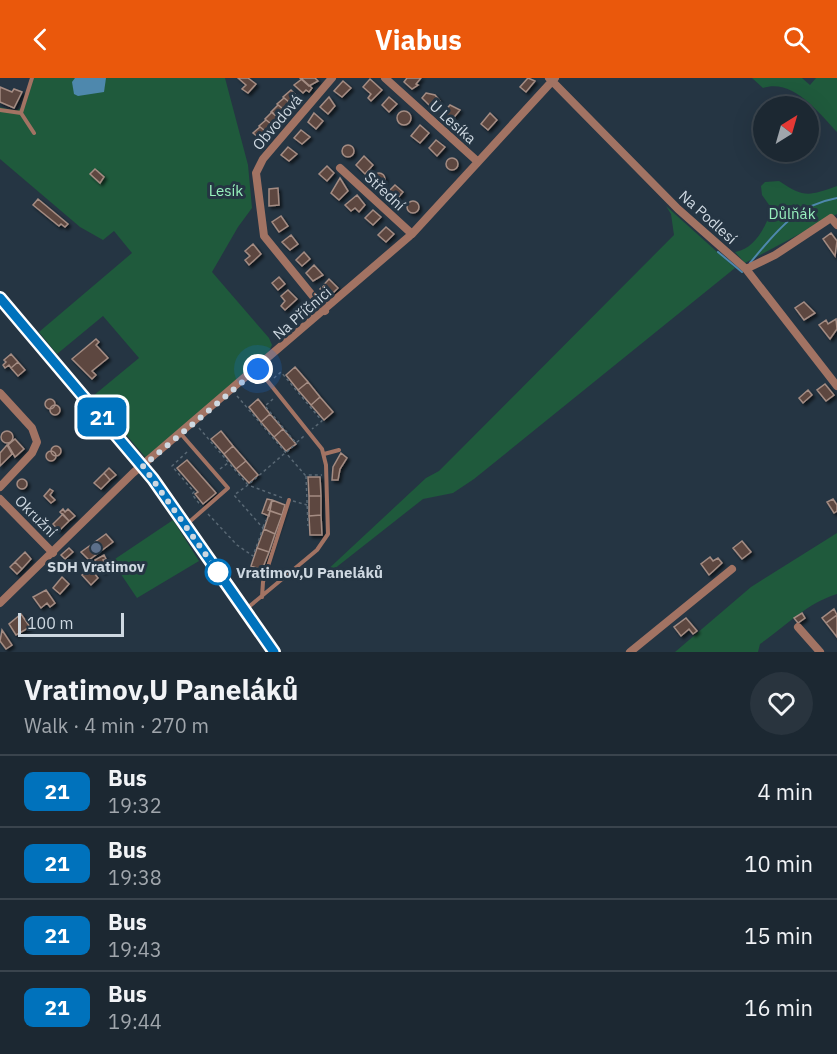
<!DOCTYPE html>
<meta charset="utf-8">
<style>
body{margin:0;font-family:"IBM Plex Sans",sans-serif;background:#29343e;color:#f1f3f6;height:100vh;display:flex;flex-direction:column;font-size:22px;white-space:nowrap}
*{box-sizing:border-box;margin:0}
p{font-size:20px;color:#a0a6ac}
.icon{flex:none;width:33px;height:33px;fill:none;stroke:currentColor;stroke-width:2;stroke-linecap:round;stroke-linejoin:round}
.map{position:relative;height:574px;overflow:hidden}
.drawer{display:flex;flex-direction:column;background:#1c2832;flex:1}
.drawer>*{flex:none}
.badge{padding:0 12px;border-radius:9px;font-size:21px;line-height:39px}
.needle{width:39px;rotate:37deg}
.fabs{position:absolute;left:753px;top:18px;display:grid;gap:12px}
.fabs a{display:grid;place-items:center;width:66px;height:66px;border-radius:50%;background:#1c2832;box-shadow:0 6px 24px #0002,0 0 0 2px #3a444d;font-size:30px}
.scale{position:absolute;left:18px;bottom:15px;width:106px;box-sizing:border-box;padding-left:6px;border:3px solid #ced8e1;border-top:0;font-size:16px;line-height:21px;white-space:nowrap;color:#ced8e1;-webkit-text-stroke:4px #253543;paint-order:stroke}
.you{position:absolute;width:30px;height:30px;margin:-15px;border:4px solid #fff;border-radius:50%;background:#1a73e8;box-shadow:0 0 0 9px #1a73e833}
.map>.badge{position:absolute;translate:-50% -50%;box-shadow:0 0 0 3px #fff}
.round{display:grid;place-items:center;flex:none;width:63px;height:63px;border-radius:32px;background:#29343e}
.headline{display:flex;align-items:center;justify-content:space-between;height:102px;padding:0 24px}
h1{font-size:28px;font-weight:800;line-height:45px}
ul{padding:0;list-style:none}
li{display:flex;align-items:center;gap:18px;height:72px;padding:0 24px;border-top:2px solid #3a444d}
li div{flex:1}
li b{display:block;font-size:22px}
li em{font-style:normal}
li .badge{min-width:66px;font-weight:700;text-align:center}
header{display:flex;justify-content:space-between;align-items:center;height:78px;padding:0 24px;background:#ea580c;color:#fff;font-size:27px;font-weight:800}
.map>svg:first-child{display:block}
.green{fill:#1f5a3c}
.water{fill:#4e88ad}
.lines{fill:none;stroke-linecap:round;stroke-linejoin:round}
.stream{stroke:#4e88ad;stroke-width:2}
.building{fill:#5d473f;stroke:#a48c83;stroke-width:1.5;filter:url(#shadow)}
.path{stroke:#596874;stroke-width:1.5;stroke-dasharray:3 3;stroke-linecap:butt}
.lane{stroke:#a27363;stroke-width:4}
.street{stroke:#a27363;stroke-width:8}
.secondary{stroke:#e0967c;stroke-width:10}
.line-casing{stroke:#fff;stroke-width:14}
.line{stroke:#0072bc;stroke-width:9}
.walk{stroke:#ced8e1;stroke-width:6;stroke-dasharray:0 10.8}
.service-dot{fill:#5c6f8a;stroke:#253543;stroke-width:2}
.stop-dot{fill:#fff;stroke:#0072bc;stroke-width:3}
.labels{text-anchor:middle;dominant-baseline:central;stroke-width:6;stroke-linejoin:round;paint-order:stroke}
.street-label{font-size:15px;fill:#ced8e1;stroke:#253543}
.park-label{font-size:15px;fill:#97f1bd;stroke:#253543}
.poi-label{font-size:15px;font-weight:bold;fill:#ced8e1;stroke:#253543}
.stop-label{font-size:15px;font-weight:bold;fill:#ced8e1;stroke:#253543;text-anchor:start}
</style>
<header><svg class="icon" aria-label="back" viewBox="0 0 24 24"><path d="M15 5l-7 7 7 7"/></svg>Viabus<svg class="icon" aria-label="search" viewBox="0 0 24 24"><circle cx="10" cy="10" r="6"/><path d="M15 15l6 6"/></svg></header>
<div class="map">
<svg width="837" height="574" viewBox="0 0 837 574">
<defs>
<filter id="shadow"><feDropShadow dx="2.5" dy="2.5" stdDeviation="1.5" flood-color="#0009"/></filter>
</defs>
<rect width="100%" height="100%" fill="#253543"/>
<!-- green -->
<path class="green" d="M34 0H225L248 87 252 130 238 149 212 194 269 260 272 267 268 275 146 380 93 318 139 280 103 238 57 276 39 254 132 175 114 153 103 162 80 149 0 81V29L15 33 25 28Z
M752 0H802L810 7 816 0H837V54C819 35 793 0 763 10Z
M779 103C804 120 809 118 837 108V136L745 185 735 174C756 170 765 149 772 131L762 117 761 108 765 104Z
M666 128 735 190 474 401 453 415 423 421 329 495 323 496 426 400 439 393 674 157 671 136Z
M173 442 199 483 137 520 112 483Z
M837 455V516C807 525 786 548 760 566L758 574H675L751 509Z"/>
<!-- water -->
<path class="water" d="M75 0H106L104 14 78 18 74 16 72 4Z"/>
<g class="lines">
<!-- stream -->
<path class="stream" d="M718 174 742 194
M750 185C776 154 794 128 837 120"/>
</g>
<!-- building -->
<path class="building" d="M238 0H248L256 6 248 15 242 11 246 7Z
M300 0H315L318 3 309 8Z
M407 0H421L416 6 418 7 412 11 404 4Z
M528 0 535 3 526 14 520 9Z
M302 1 312 10 309 14 306 12 303 15 294 7Z
M370 1 382 12 371 23 368 20 371 16 363 9Z
M343 3 351 10 342 19 334 13Z
M0 9 12 14 14 11 22 14 14 30 0 24Z
M291 12 299 20 293 27 283 19Z
M426 15 435 17 440 23 433 31 422 20Z
M329 19 335 28 328 36 320 29Z
M389 19 397 26 389 34 382 27Z
M284 20 293 27 287 34 277 26Z
M278 27 287 34 281 42 271 34Z
M450 27 460 32 451 43 445 42 442 36Z
M397 40a7 7 0 1 1 14 0a7 7 0 1 1-14 0Z
M272 34 281 42 275 49 265 41Z
M314 35 323 43 316 51 308 44Z
M490 35 497 42 488 52 481 46Z
M266 42 275 49 269 56 259 48Z
M420 47 429 55 420 65 411 58Z
M260 49 269 56 263 63 253 55Z
M301 52 310 59 302 66 294 60Z
M436 62 445 69 437 78 429 70Z
M342 73a6 6 0 1 1 12 0a6 6 0 1 1-12 0Z
M288 69 297 76 289 83 281 77Z
M364 78 373 87 365 96 356 87Z
M446 86a6 6 0 1 1 12 0a6 6 0 1 1-12 0Z
M327 88 334 95 327 103 319 96Z
M95 91 104 99 100 105 90 96Z
M373 101a6 6 0 1 1 12 0a6 6 0 1 1-12 0Z
M340 100 348 113 339 122 331 115Z
M395 107 403 114 395 123 387 115Z
M278 110 279 127 269 128V111Z
M357 117 365 127 359 134 355 130 351 133 345 127Z
M38 121 68 146 65 149 61 146 59 148 33 127Z
M407 129a6 6 0 1 1 12 0a6 6 0 1 1-12 0Z
M373 132 381 139 373 147 365 140Z
M281 138 288 148 279 154 272 144Z
M386 149 394 156 386 164 378 157Z
M831 155 837 163 835 178 823 161Z
M291 157 298 166 290 172 282 164Z
M253 166 261 176 249 187 245 182 250 178 245 173Z
M304 174 310 181 302 188 296 182Z
M314 187 323 197 313 203 306 195Z
M279 199 285 206 278 212 272 205Z
M329 201 338 210 329 219 320 211Z
M288 212 297 221 285 232 281 228 285 223 281 218Z
M804 224 815 235 804 242 795 230Z
M836 241 837 251 830 261 819 247 826 242 828 246Z
M96 261 99 264 96 267 108 280 92 293 96 297 92 301 72 281Z
M11 276 18 284 11 290 9 287 5 290 3 287 6 284 4 282Z
M18 284 25 292 18 298 11 290Z
M295 289 308 304 298 312 286 297Z
M308 304 320 319 311 327 298 312Z
M825 306 834 317 826 323 817 312Z
M808 312 812 317 803 325 799 320Z
M320 319 333 334 324 342 311 327Z
M45 326a5 5 0 1 1 10 0a5 5 0 1 1-10 0Z
M258 321 270 336 261 344 249 329Z
M50 332a5 5 0 1 1 10 0a5 5 0 1 1-10 0Z
M270 336 283 351 274 359 261 344Z
M283 351 296 366 286 373 274 359Z
M1 359a6 6 0 1 1 12 0a6 6 0 1 1-12 0Z
M221 353 233 368 224 376 211 361Z
M15 361 24 371 15 379 8 367Z
M7 367 12 376 0 388V375Z
M233 368 246 383 236 391 224 376Z
M51 373a5 5 0 1 1 10 0a5 5 0 1 1-10 0Z
M46 378a5 5 0 1 1 10 0a5 5 0 1 1-10 0Z
M341 375 347 380 340 391 338 402H332L333 389Z
M187 382 216 415 203 426 195 416 198 414 177 390Z
M246 383 258 397 249 405 236 391Z
M109 390 116 397 110 402 104 395Z
M104 395 110 402 101 411 94 405Z
M308 399H320L321 418H309Z
M17 406a5 5 0 1 1 10 0a5 5 0 1 1-10 0Z
M50 411 53 413 50 417 55 422 51 425 44 418Z
M309 418H321V437L309 438Z
M267 421 272 422 269 438 262 435Z
M833 421 837 427V433L834 435 827 424Z
M272 422 285 427 282 437 268 432Z
M63 431 65 434 68 431 75 438 69 443 60 434Z
M270 433 282 437 275 456 264 451Z
M63 436 69 443 59 453 53 446Z
M321 437 322 457H310L309 438Z
M264 451 275 456 269 474 257 470Z
M106 456 113 464 89 482 81 474Z
M742 463 751 474 742 481 733 470Z
M69 470 73 474 65 481 61 477Z
M257 470 269 474 262 492 251 488Z
M25 474 31 481 22 491 15 484Z
M104 477 106 481 103 482 108 490 103 494 95 482Z
M710 479 713 483 718 480 722 485 709 497 701 486Z
M15 484 22 491 17 496 10 489Z
M90 490 98 500 91 507 82 497Z
M62 499 69 506 60 516 53 510Z
M46 512 55 525 50 529 47 525 41 530 33 519Z
M834 531 837 537 826 545 822 540Z
M802 535 805 540 798 545 794 540Z
M21 536 30 549 16 557 9 546Z
M837 537V559L826 545Z
M686 540 697 553 693 556 689 551 681 558 674 549Z
M2 552 12 567 6 571 0 563Z"/>
<g class="lines">
<!-- path -->
<path class="path" d="M274 300 281 294 322 343 312 351
M237 318 305 397H322
M273 321 265 328 296 365 304 358
M199 350 248 407 285 375
M187 374 172 388 194 414 192 416 201 428
M287 374 297 365
M220 391 228 385
M306 398 308 448
M293 423 307 427
M208 436 237 467 253 478 263 450 234 417 248 407 283 420
M263 449 266 442"/>
<!-- lane -->
<path class="lane" d="M0 32 21 35 32 0
M21 35 34 55
M181 356 228 410 187 446
M324 376 339 372
M262 519 263 504 289 422
M245 532 317 472 328 456 326 387 322 371 258 291"/>
<!-- street -->
<path class="street" d="M385 0 477 83
M549 0 678 131 746 191 837 308
M340 90 412 156
M746 191 775 177 831 140 837 147
M325 233 264 158 256 95 263 81 332 0
M0 315 32 350 37 364 32 375 0 409
M0 421 53 475
M0 525 133 395 412 156 555 0
M798 549 820 574
M630 574 732 491"/>
<!-- secondary -->
<path class="secondary" d="M0 220 153 401 274 574"/>
</g>
<g class="lines">
<!-- line casing -->
<g class="line-casing">
<path id="line" d="M0 220 153 401 274 574"/>
</g>
<!-- line -->
<use href="#line" class="line"/>
<!-- walk -->
<path class="walk" d="M218 494 143 388 258 291"/>
</g>
<!-- markers -->
<circle class="service-dot" cx="96" cy="470" r="6"/>
<circle class="stop-dot" cx="218" cy="494" r="12"/>
<g class="labels">
<!-- street labels -->
<g class="street-label">
<text transform="translate(277 44) rotate(-50)">Obvodová</text>
<text transform="translate(453 44) rotate(42)">U Lesíka</text>
<text transform="translate(385 113) rotate(43)">Střední</text>
<text transform="translate(708 139) rotate(42)">Na Podlesí</text>
<text transform="translate(302 235) rotate(-41)">Na Příčnici</text>
<text transform="translate(36 438) rotate(45)">Okružní</text>
</g>
<!-- park labels -->
<g class="park-label">
<text x="226" y="112">Lesík</text>
<text x="792" y="135">Důlňák</text>
</g>
<!-- poi labels -->
<g class="poi-label">
<text x="96" y="488">SDH Vratimov</text>
</g>
<!-- stop labels -->
<g class="stop-label">
<text x="236" y="494">Vratimov,U Paneláků</text>
</g>
</g>
</svg>
<div class="fabs">
<a><svg class="needle" viewBox="-14 -14 28 28"><path d="M0-13l5 13h-10z" fill="#e53935"/><path d="M0 13l5-13h-10z" fill="#a0a6ac"/></svg></a>
</div>
<div class="scale">100 m</div>
<div class="you" style="left:258px;top:291px"></div>
<b class="badge" style="left:102px;top:339px;background:#0072bc;color:#fff">21</b>
</div>
<section class="drawer">
<div class="headline"><div><h1>Vratimov,U Paneláků</h1><p>Walk · 4 min · 270 m</p></div><a class="round"><svg class="icon" aria-label="heart" viewBox="0 0 24 24"><path d="M12 20l-8-8c-3-5 5-10 8-4 3-6 11-1 8 4z"/></svg></a></div>
<ul>
<li><span class="badge" style="background:#0072bc;color:#fff">21</span><div><b>Bus</b><p>19:32</p></div><em>4 min</em></li>
<li><span class="badge" style="background:#0072bc;color:#fff">21</span><div><b>Bus</b><p>19:38</p></div><em>10 min</em></li>
<li><span class="badge" style="background:#0072bc;color:#fff">21</span><div><b>Bus</b><p>19:43</p></div><em>15 min</em></li>
<li><span class="badge" style="background:#0072bc;color:#fff">21</span><div><b>Bus</b><p>19:44</p></div><em>16 min</em></li>
</ul>
</section>
